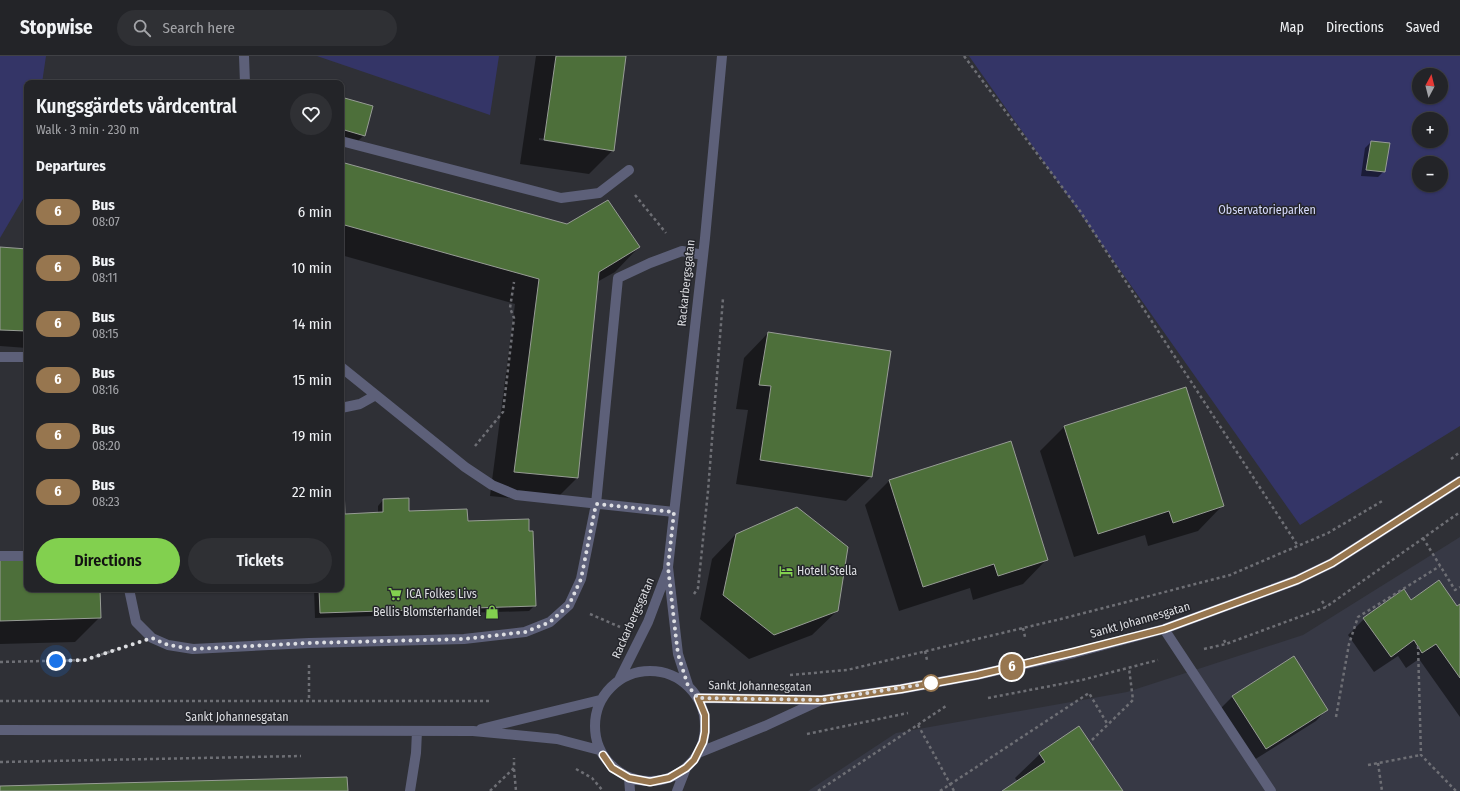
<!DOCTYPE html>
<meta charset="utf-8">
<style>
body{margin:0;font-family:"Fira Sans Condensed",sans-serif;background:#2f3034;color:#f1f3f6;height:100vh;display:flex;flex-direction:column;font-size:15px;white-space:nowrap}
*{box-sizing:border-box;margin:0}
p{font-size:13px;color:#a3a4a8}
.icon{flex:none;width:22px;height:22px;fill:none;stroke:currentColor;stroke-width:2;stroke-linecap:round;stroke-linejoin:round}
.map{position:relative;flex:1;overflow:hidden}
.drawer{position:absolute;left:24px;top:24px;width:320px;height:512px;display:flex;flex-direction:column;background:#232428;border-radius:8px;box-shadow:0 1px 3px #0004,0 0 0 1px #404145}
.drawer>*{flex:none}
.badge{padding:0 8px;border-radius:13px;font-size:14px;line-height:26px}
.needle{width:26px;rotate:7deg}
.buttons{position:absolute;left:1412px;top:12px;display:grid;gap:8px}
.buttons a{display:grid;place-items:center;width:36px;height:36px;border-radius:50%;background:#232428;box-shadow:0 1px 3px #0004,0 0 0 1px #404145;font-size:20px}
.you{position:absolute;width:20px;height:20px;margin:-10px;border:3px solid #fff;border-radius:50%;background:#1a73e8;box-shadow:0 0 0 6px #1a73e833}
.map>.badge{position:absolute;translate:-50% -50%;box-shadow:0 0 0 2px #fff}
h2{padding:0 12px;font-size:15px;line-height:36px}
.round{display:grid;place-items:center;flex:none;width:42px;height:42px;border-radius:21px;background:#2f3034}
.headline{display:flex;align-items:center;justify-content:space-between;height:68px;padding:0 12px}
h1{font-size:19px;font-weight:600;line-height:30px}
.primary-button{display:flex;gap:8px;margin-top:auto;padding:8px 12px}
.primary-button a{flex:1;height:46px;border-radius:24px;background:#82d04f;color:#111;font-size:16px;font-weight:600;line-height:46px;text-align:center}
.primary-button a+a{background:#2f3034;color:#f1f3f6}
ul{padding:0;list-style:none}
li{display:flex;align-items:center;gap:12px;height:56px;padding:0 12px}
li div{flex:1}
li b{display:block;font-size:15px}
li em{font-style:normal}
li .badge{min-width:44px;font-weight:700;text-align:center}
header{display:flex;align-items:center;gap:24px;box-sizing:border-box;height:56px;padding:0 20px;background:#232428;border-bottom:1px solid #404145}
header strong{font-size:19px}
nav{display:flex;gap:22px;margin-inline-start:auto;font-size:14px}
.search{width:280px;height:36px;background:#2f3034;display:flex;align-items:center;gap:10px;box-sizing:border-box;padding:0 14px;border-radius:22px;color:#a3a4a8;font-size:15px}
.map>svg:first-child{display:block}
.built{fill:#373945}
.green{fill:#343567;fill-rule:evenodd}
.shadow{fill:#0007;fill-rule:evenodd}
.building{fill:#4d6f3a;stroke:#979c95}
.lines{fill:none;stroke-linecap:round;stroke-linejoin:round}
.path{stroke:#6e6f75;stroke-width:2.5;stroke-dasharray:3 3;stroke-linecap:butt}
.minor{stroke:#5d6079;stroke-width:10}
.line-casing{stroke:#fff;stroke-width:9}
.line{stroke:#97764f;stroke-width:6}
.walk{stroke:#dddee2;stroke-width:4;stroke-dasharray:0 7.2}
.stop-dot{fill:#fff;stroke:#97764f;stroke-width:2}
.labels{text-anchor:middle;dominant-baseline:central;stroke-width:3;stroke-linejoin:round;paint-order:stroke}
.park-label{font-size:12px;fill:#d6dafc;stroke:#25262c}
.street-label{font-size:12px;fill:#dddee2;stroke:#25262c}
.poi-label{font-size:12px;fill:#dddee2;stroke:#25262c;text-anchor:start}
</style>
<header>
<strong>Stopwise</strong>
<div class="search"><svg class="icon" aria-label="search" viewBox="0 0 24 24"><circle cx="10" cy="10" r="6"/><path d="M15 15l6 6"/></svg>Search here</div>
<nav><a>Map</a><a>Directions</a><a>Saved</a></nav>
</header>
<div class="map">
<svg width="1460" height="735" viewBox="0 0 1460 735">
<rect width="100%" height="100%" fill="#2f3036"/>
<!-- built -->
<path class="built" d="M1460 481V735H808L896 677 1127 636 1303 579Z"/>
<!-- green -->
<path class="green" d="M0 0H46L42 27H27V136L0 182Z
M317 0H499L490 59Z
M969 0H1460V370L1300 469ZM1419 19H1441V41H1419ZM1419 63H1441V85H1419ZM1419 107H1441V129H1419Z"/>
<!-- shadow -->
<path class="shadow" d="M536 0H625L613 94 589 118 520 108ZM539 82 594 90V93L539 84Z
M341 42 364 79 353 90 341 87Z
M1371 86 1384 115 1378 121 1361 120 1365 92Z
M341 107 639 191 615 216 597 226 577 422 553 446 490 440 515 248 341 199Z
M0 192 27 194V292L0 290Z
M768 277 890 295 871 421 846 445 736 428 748 354 736 353 744 302Z
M1185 333 1222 450 1198 475 1148 490 1145 479 1074 501 1040 395 1064 371Z
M341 375 345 459 378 457V450L383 444 408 456 467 466 535 549 529 555 315 562 314 533H341Z
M1010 386 1047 503 1023 528 973 544 970 532 899 555 865 449 889 425Z
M736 478 837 555 812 579 749 603 700 563 712 503Z
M0 505 27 533H99L100 561 75 586 0 588Z
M1411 545 1457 551 1460 549V661L1419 603 1406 612 1398 600 1374 616 1348 579 1364 563Z
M1233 640 1327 653 1316 665 1254 704 1221 652Z
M1040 698 1122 735H1004L1018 726 1015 722Z"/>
<!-- building -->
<path class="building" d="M556 0H626L614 95 544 84Z
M341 41 373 50 365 80 341 73Z
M1371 85 1390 87 1385 116 1366 114Z
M341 106 567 168 608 144 640 191 599 216 578 422 514 416 539 223 341 168Z
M0 191 27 193V275L0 274Z
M768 276 891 295 872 421 760 404 771 330 759 329Z
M1186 331 1224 450 1173 467 1169 455 1098 478 1064 370Z
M341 374H342L345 458 383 456V443L409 442V455L467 453 468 465 529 463V475H533L536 550 320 557 319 533H341Z
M1011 385 1048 504 998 520 994 508 923 531 889 424Z
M797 451 848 491 838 555 774 579 723 539 736 478Z
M0 504H27V533H100L101 562 0 565Z
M1439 524 1457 550 1460 548V622L1436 588 1422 597 1414 584 1391 601 1363 562 1404 533 1411 544Z
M1294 600 1328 654 1266 693 1232 640Z
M1079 670 1123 735H1002L1045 706 1039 697Z
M347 721 348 735H0V730Z"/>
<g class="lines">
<!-- path -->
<path class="path" d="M964 0 1080 155 1298 490
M635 139 666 177
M475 390 503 356 514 262 510 252 514 226
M1451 403 1460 396
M1423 482 1455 534 1460 531
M694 538 698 532 708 435 723 242
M1322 545 1326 551
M590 558 620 571
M1023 572 1025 581
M1224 584 1226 588
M1418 590 1421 699 1456 735
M1204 593 1226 588 1326 551 1460 456
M925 595 927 604
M0 606 85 604 127 590
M309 609V645
M790 619 847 614 1065 562 1230 519 1328 477 1384 444
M988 642 1082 624 1158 604
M0 645H491
M1336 661 1349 588 1358 561 1440 510
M918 669 954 735
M807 678 908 657
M1092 684 1133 644 1129 612
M0 706 301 700
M1378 707 1382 735
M1368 709 1421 699
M514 713 516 735
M576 713 592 722 603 735
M490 735 514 712V702
M818 735 946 650
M940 735 1089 637 1108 669"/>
<!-- minor -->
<path class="minor" d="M244 0 245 27
M341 85 561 142 599 137 629 114
M0 301H27
M341 311 465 411 492 429 516 439 674 456
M341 352 360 348 376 339
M0 500H27
M129 533 136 566 152 582 168 589 193 593 309 587 464 583 525 576 550 566 569 549 581 523 596 448 618 222 650 207 682 195 703 199
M1164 573 1271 735
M595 670a55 55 0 1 1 110 0a55 55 0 1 1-110 0Z
M620 622 648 566 668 513
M688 629 678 598 668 511 705 182 722 0
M698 642 822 644 901 633 977 619 1074 597 1164 573 1297 524 1332 507 1460 425
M481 673 600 644
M0 674 473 675 557 683 599 694
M698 697 765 670 819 645
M629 722 630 735
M410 735 416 697 417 675
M677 735 686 712"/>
</g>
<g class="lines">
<!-- line casing -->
<g class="line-casing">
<path id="line" d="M603 699 612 712 629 722 650 726 669 722 686 712 694 704 703 686 705 676V659L698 642 822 644 901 633 977 619 1074 596 1164 573 1297 524 1332 507 1460 425"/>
</g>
<!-- line -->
<use href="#line" class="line"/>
<!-- walk -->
<path class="walk" d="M56 605 85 604 152 582 168 589 193 593 309 587 464 583 525 576 550 566 569 549 581 523 596 448 674 456 668 511 676 582 678 598 688 630 698 642 822 644 931 627"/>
</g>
<!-- icons -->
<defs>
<g id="hotel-bare" transform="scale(1.08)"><path d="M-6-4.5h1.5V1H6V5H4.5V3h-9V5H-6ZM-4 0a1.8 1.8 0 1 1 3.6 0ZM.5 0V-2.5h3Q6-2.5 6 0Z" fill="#82d04f" stroke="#25262c" stroke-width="2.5" paint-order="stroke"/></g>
<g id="supermarket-bare" transform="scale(1.08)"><path d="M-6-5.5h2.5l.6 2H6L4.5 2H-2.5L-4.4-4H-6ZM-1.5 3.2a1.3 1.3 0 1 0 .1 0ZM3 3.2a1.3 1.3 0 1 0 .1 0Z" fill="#82d04f" stroke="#25262c" stroke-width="2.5" paint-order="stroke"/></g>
<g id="shop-bare" transform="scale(1.08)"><path d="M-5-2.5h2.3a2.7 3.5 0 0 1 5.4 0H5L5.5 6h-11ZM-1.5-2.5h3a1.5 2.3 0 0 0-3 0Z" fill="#82d04f" stroke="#25262c" stroke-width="2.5" paint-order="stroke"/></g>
</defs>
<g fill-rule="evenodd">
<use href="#hotel-bare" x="786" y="515"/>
<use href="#supermarket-bare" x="395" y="538"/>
<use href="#shop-bare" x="492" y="556"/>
</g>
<!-- markers -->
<circle class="stop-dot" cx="931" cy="627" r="8"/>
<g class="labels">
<!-- park labels -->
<g class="park-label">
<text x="1267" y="154">Observatorieparken</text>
</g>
<!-- street labels -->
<g class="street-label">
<text transform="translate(686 227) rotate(-84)">Rackarbergsgatan</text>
<text transform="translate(633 562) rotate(-66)">Rackarbergsgatan</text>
<text transform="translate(1140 564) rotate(-16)">Sankt Johannesgatan</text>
<text transform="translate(760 630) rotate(1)">Sankt Johannesgatan</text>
<text x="237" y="661">Sankt Johannesgatan</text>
</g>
<!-- poi labels -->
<g class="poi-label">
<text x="797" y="515">Hotell Stella</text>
<text x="406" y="538">ICA Folkes Livs</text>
<text x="481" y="556" text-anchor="end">Bellis Blomsterhandel</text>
</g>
</g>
</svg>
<div class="buttons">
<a><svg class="needle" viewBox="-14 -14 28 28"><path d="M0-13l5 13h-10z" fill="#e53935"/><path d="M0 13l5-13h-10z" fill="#a3a4a8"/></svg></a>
<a>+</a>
<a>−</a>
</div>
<div class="you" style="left:56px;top:605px"></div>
<b class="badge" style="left:1012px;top:611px;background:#97764f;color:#fff">6</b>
<section class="drawer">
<div class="headline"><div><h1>Kungsgärdets vårdcentral</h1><p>Walk · 3 min · 230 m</p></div><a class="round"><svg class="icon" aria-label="heart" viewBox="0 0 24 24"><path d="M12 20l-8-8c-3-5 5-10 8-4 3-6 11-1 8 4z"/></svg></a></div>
<h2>Departures</h2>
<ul>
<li><span class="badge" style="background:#97764f;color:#fff">6</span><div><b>Bus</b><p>08:07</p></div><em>6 min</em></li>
<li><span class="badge" style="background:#97764f;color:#fff">6</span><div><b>Bus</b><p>08:11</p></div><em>10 min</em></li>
<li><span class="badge" style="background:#97764f;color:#fff">6</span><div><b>Bus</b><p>08:15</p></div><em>14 min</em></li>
<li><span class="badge" style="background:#97764f;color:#fff">6</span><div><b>Bus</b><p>08:16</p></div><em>15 min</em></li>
<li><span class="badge" style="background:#97764f;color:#fff">6</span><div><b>Bus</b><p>08:20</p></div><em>19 min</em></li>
<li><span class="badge" style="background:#97764f;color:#fff">6</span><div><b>Bus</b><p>08:23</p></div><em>22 min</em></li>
</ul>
<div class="primary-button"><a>Directions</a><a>Tickets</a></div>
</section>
</div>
